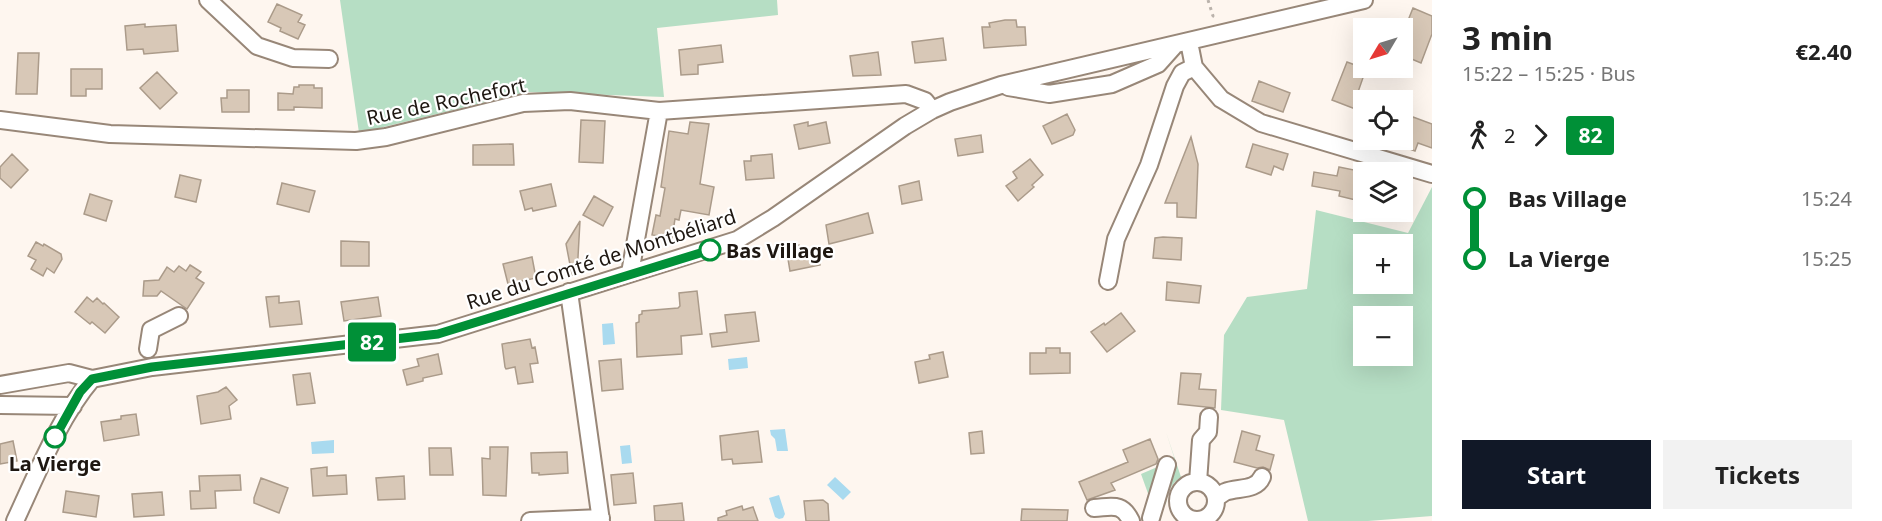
<!DOCTYPE html>
<meta charset="utf-8">
<style>
body{margin:0;font-family:"Noto Sans",sans-serif;background:#f2f2f2;color:#222;height:100vh;display:flex;flex-direction:column;font-size:22px;white-space:nowrap}
*{box-sizing:border-box;margin:0}
p{font-size:20px;color:#767676}
.icon{flex:none;width:33px;height:33px;fill:none;stroke:currentColor;stroke-width:2;stroke-linecap:round;stroke-linejoin:round}
.map{position:relative;flex:1;overflow:hidden}
.details{display:flex;flex-direction:column;background:#fff;width:450px}
.details>*{flex:none}
.badge{padding:0 12px;border-radius:4px;font-size:21px;line-height:39px}
.needle{width:39px;rotate:232deg}
.tools{position:absolute;left:1353px;top:18px;display:grid;gap:12px}
.tools a{display:grid;place-items:center;width:60px;height:60px;border-radius:0px;background:#fff;box-shadow:0 6px 24px #0002;font-size:30px}
.map>.badge{position:absolute;translate:-50% -50%;box-shadow:0 0 0 3px #fff}
.legs{display:flex;align-items:center;gap:9px;height:66px;padding:0 30px;font-size:20px}
.legs p{margin-inline-start:auto}
.headline{display:flex;align-items:center;justify-content:space-between;height:102px;padding:0 30px}
h1{font-size:33px;font-weight:700;line-height:45px}
.action{display:flex;gap:12px;margin-top:auto;padding:12px 30px}
.action a{flex:1;height:69px;border-radius:0px;background:#111827;color:#fff;font-size:24px;font-weight:700;line-height:69px;text-align:center}
.action a+a{background:#f2f2f2;color:#222}
ul{padding:0 30px;list-style:none}
li{display:flex;align-items:center;gap:21px;height:60px;font-size:22px}
li i{display:grid;place-items:center;width:9px;height:100%;margin:0 8px;background:currentColor}
li i::after{content:'';width:15px;height:15px;margin:-8px;border:4px solid;border-radius:50%;background:#fff}
li p{margin-inline-start:auto}
li:first-child i{background:linear-gradient(#0000 50%,currentColor 0)}
li:last-child i{background:linear-gradient(currentColor 50%,#0000 0)}
main{display:flex;flex:1;min-height:0}
.map>svg:first-child{display:block}
.green{fill:#b6dec4;fill-rule:evenodd}
.water{fill:#a9daef}
.building{fill:#d8c8b7;stroke:#ab9b8a;stroke-width:1.5}
.lines{fill:none;stroke-linecap:round;stroke-linejoin:round}
.minor-casing{stroke:#988778;stroke-width:20}
.path{stroke:#bab2ab;stroke-width:3;stroke-dasharray:3 4.5;stroke-linecap:butt}
.minor{stroke:#fff;stroke-width:16}
.line-1-casing{stroke:#fff;stroke-width:14}
.line-1{stroke:#009037;stroke-width:9}
.stop-1-dot{fill:#fff;stroke:#009037;stroke-width:3}
.labels{text-anchor:middle;dominant-baseline:central;stroke-width:4.5;stroke-linejoin:round;paint-order:stroke}
.street-label{font-size:20px;fill:#1e1711;stroke:#fff}
.stop-label{font-size:20px;font-weight:bold;fill:#1e1711;stroke:#fff;text-anchor:start}
</style>
<main>
<div class="map">
<svg width="1432" height="521" viewBox="0 0 1432 521">
<rect width="100%" height="100%" fill="#fef6ef"/>
<!-- green -->
<path class="green" d="M340 0H777L778 15 657 28 664 97 527 92 359 133Z
M1432 187V516L1368 521H1308L1284 420 1221 410 1224 335 1247 297 1307 289 1316 210 1408 233ZM1364 244H1402V284H1364ZM1364 316H1402V356H1364Z
M1166 432 1181 477C1171 484 1168 491 1166 504L1161 506 1174 457Z
M1162 465 1150 499 1141 474Z"/>
<!-- water -->
<path class="water" d="M613 323 615 344 603 345 602 324Z
M747 357 748 368 729 370 728 359Z
M785 429 788 451H777L775 439 771 435 770 430Z
M334 440V453L312 454 311 442Z
M630 445 632 463 622 464 620 446Z
M835 477 851 492 843 500 827 485Z
M779 495 785 514 783 518 779 519 775 517 769 498Z"/>
<!-- building -->
<path class="building" d="M277 4 302 15 298 22 305 25 298 39 280 31 281 28 268 22Z
M1413 8 1432 16V34L1421 63 1402 55V21L1407 23Z
M1005 20H1016L1017 27H1025L1026 45 984 48 982 27H990L989 23Z
M145 24V27L176 25 178 51 144 54 143 49 127 50 125 26Z
M943 38 946 60 915 63 912 42Z
M721 45 723 62 698 65V74L681 75 679 50Z
M878 52 881 75 853 76 850 56Z
M18 53H39L37 94H16Z
M1347 62 1366 69 1358 92 1368 97 1367 100H1364L1363 112 1332 100Z
M71 69H102V89H86V96H71Z
M157 72 177 93 160 109 140 88Z
M1259 81 1290 93 1283 112 1252 101Z
M299 85H314V88H322V108L294 107V110H278V93L293 94 294 87H299Z
M227 90H249V112H222L221 98H227Z
M1067 114 1075 130 1073 135 1052 144 1043 126Z
M1413 117 1432 124V148L1418 143 1415 151 1402 146V130L1407 132Z
M581 120 605 121 603 163 579 162Z
M690 122 709 124 700 184 714 187 709 215 681 210 679 220 675 219 672 238 652 235 656 215 660 216 665 188 661 187 669 131 688 134Z
M808 122V126L826 122 830 143 799 149 794 125Z
M981 135 983 152 958 156 955 139Z
M1191 137 1198 164 1196 218 1177 217V203H1165Z
M513 144 514 165H473V145Z
M1253 144 1288 154 1283 170 1274 166 1271 175 1246 167Z
M12 154 28 170 11 188 0 178V167Z
M772 154 774 178 746 180 744 161H751V156Z
M1030 159 1043 175 1032 185 1034 187 1018 201 1006 186 1017 178 1013 172Z
M1339 167 1364 172V202L1339 196 1340 191 1312 186 1314 172 1337 176Z
M180 175 201 180 196 202 175 197Z
M919 181 922 200 902 204 899 186Z
M282 183 315 191 309 212 277 204Z
M551 184 556 206 533 211 532 208 525 210 520 191Z
M90 194 112 201 106 221 84 214Z
M594 196 613 207 603 226 583 215Z
M868 213 873 233 829 244 826 225Z
M580 221 577 275H572L566 244Z
M1163 237 1182 238 1181 260 1153 258 1155 238Z
M341 241 369 242V266H341Z
M36 242 43 246 44 244 61 254 62 259 54 273 47 268 43 276 31 269 36 260 28 256Z
M799 245 800 251 817 248 820 265 790 271 786 247Z
M532 257 536 278 508 284 503 264Z
M190 265 201 272 196 278 204 283 187 309 161 291 157 296H143L144 281 159 280 167 267 174 272 179 266 186 271Z
M1167 282 1201 286 1199 303 1166 300Z
M697 291 702 334 681 336 682 354 637 357 636 323 639 322V315L642 314V311L678 308 680 306 679 293Z
M279 296V303L299 301 302 324 270 327 266 297Z
M87 297 93 302 97 298 103 304 104 303 119 317 105 333 92 322 90 324 75 312Z
M378 297 381 316 344 321 341 302Z
M755 312 759 341 712 347 710 334 727 332 725 315Z
M1121 313 1135 331 1107 352 1091 332 1104 323 1105 325Z
M530 339 532 348 535 347 538 363 530 364 533 382 518 384 515 367 506 369 505 367 502 344Z
M1046 348H1060V353H1070V373L1030 374V353H1046Z
M943 352 948 377 919 383 915 362 930 359 929 355Z
M438 354 442 374 423 378V381L407 385 403 370 419 366 417 359Z
M621 359 623 389 602 391 599 361Z
M310 373 315 403 297 405 293 375Z
M1181 373 1201 374 1199 389 1216 390 1215 408 1178 404Z
M226 387 237 400 229 406 231 419 201 424 197 396 218 392Z
M136 414 139 435 104 441 101 422 121 419V416Z
M758 431 762 462 733 464 732 459 722 460 720 436Z
M982 431 984 453 971 454 969 433Z
M1242 431 1260 436 1256 450 1274 455 1270 470 1263 467 1257 468 1234 462Z
M1150 439 1158 459 1156 464 1111 483 1115 490 1087 500 1079 482 1128 462 1123 450Z
M13 441 17 461 0 464V444Z
M490 447H508L506 496 483 495 482 458 490 459Z
M429 448H451L453 475H430Z
M567 452 568 473 539 475V473H532L531 453Z
M327 467V476L346 475 347 494 313 496 311 469Z
M633 473 636 503 614 505 611 475Z
M240 475 241 490 215 491 216 508 191 509 190 491H200L199 476Z
M404 476 405 499 378 500 376 478Z
M261 478 288 488 279 513 254 503V498Z
M66 491 99 496 96 517 63 512Z
M162 492 164 515 134 517 132 494Z
M823 500 828 504 829 521H806L804 501Z
M682 503 684 521H655L654 506Z
M742 506 743 510 753 507 758 521H718V518L727 515 726 511Z
M1022 509 1068 510 1067 521H1021Z"/>
<g class="lines">
<!-- minor casing -->
<g class="minor-casing">
<path id="minor" d="M208 0 257 46 293 58 329 59
M1189 42 1194 67 1221 99 1261 123 1432 174
M1008 87 1049 94 1112 84 1158 64 1175 45
M0 120 110 134 356 141 386 137 523 103 570 101 659 111 906 94 925 101 932 110
M630 273 659 111
M1108 281 1116 239 1149 165 1175 86 1182 73 1194 67
M569 292 601 521
M148 349 151 330 179 316
M0 385 69 373 92 379 152 367 438 334 737 240 773 218 905 126 932 110 950 102 1001 85 1364 0
M0 405 73 406
M1178 501a19 19 0 1 1 38 0a19 19 0 1 1-38 0Z
M1198 482 1201 440 1208 432 1209 417
M1216 498C1219 496 1222 494 1225 492 1238 487 1256 491 1262 477
M1094 508C1112 507 1122 502 1131 521
M1151 518 1167 465
M15 521C36 476 60 416 92 379
M530 521 601 518"/>
</g>
<!-- path -->
<path class="path" d="M1208 0 1213 16 1210 19"/>
<!-- minor -->
<use href="#minor" class="minor"/>
</g>
<g class="lines">
<!-- line-1 casing -->
<g class="line-1-casing">
<path id="line-1" d="M55 437 80 392 92 379 152 367 438 334 710 250"/>
</g>
<!-- line-1 -->
<use href="#line-1" class="line-1"/>
</g>
<!-- markers -->
<g class="stop-1-dot">
<circle cx="710" cy="250" r="10"/>
<circle cx="55" cy="437" r="10"/>
</g>
<g class="labels">
<!-- street labels -->
<g class="street-label">
<text transform="translate(446 101) rotate(-12)">Rue de Rochefort</text>
<text transform="translate(601 259) rotate(-18)">Rue du Comté de Montbéliard</text>
</g>
<!-- stop labels -->
<g class="stop-label">
<text x="726" y="250">Bas Village</text>
<text x="55" y="463" text-anchor="middle">La Vierge</text>
</g>
</g>
</svg>
<div class="tools">
<a><svg class="needle" viewBox="-14 -14 28 28"><path d="M0-13l5 13h-10z" fill="#e53935"/><path d="M0 13l5-13h-10z" fill="#767676"/></svg></a>
<a><svg class="icon" aria-label="locate" viewBox="0 0 24 24"><circle cx="12" cy="12" r="6"/><path d="M12 2v4M12 18v4M2 12h4M18 12h4"/></svg></a>
<a><svg class="icon" aria-label="layers" viewBox="0 0 24 24"><path d="M12 4l9 5-9 5-9-5zM3 14l9 5 9-5"/></svg></a>
<a>+</a>
<a>−</a>
</div>
<b class="badge" style="left:372px;top:342px;background:#009037;color:#fff">82</b>
</div>
<section class="details">
<div class="headline"><div><h1>3 min</h1><p>15:22 – 15:25 · Bus</p></div><b>€2.40</b></div>
<div class="legs"><svg class="icon" aria-label="walk" viewBox="0 0 24 24"><circle cx="13" cy="4" r="2"/><path d="M13 8l-2 6 4 7M11 14l-3 7M7 12l3-4h3l4 4"/></svg>2<svg class="icon" aria-label="forward" viewBox="0 0 24 24"><path d="M9 5l7 7-7 7"/></svg><b class="badge" style="background:#009037;color:#fff">82</b></div>
<ul>
<li><i style="color:#009037"></i><b>Bas Village</b><p>15:24</p></li>
<li><i style="color:#009037"></i><b>La Vierge</b><p>15:25</p></li>
</ul>
<div class="action"><a>Start</a><a>Tickets</a></div>
</section>
</main>
